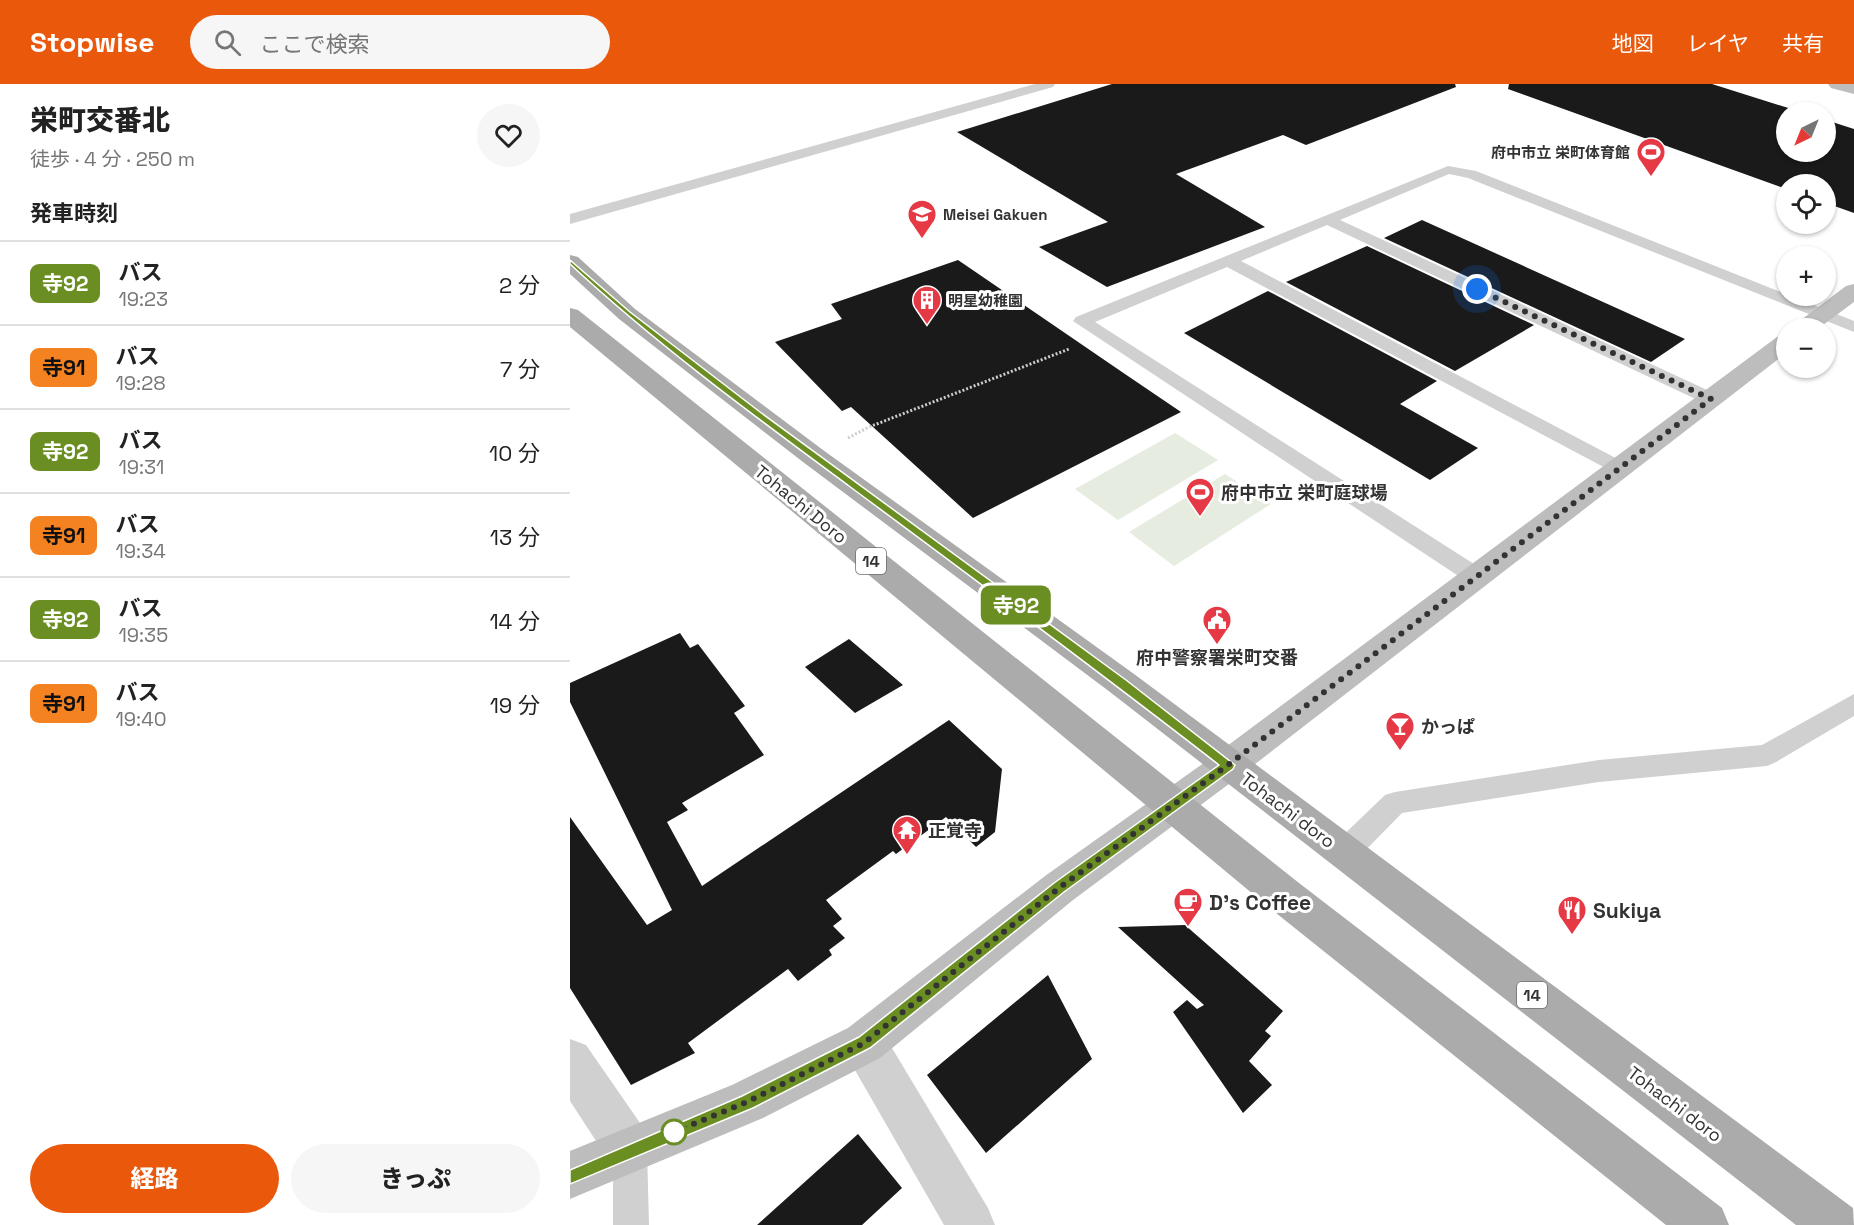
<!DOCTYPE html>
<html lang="ja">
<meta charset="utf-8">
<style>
body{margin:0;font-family:"Space Grotesk","Noto Sans JP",sans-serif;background:#f6f6f6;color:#222;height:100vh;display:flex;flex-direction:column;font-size:22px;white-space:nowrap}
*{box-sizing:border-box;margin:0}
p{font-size:20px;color:#767676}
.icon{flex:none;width:33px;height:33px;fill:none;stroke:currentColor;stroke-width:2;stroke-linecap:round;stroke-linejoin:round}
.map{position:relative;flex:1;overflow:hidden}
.sheet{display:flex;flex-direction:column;background:#fff;width:570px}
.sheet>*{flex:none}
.badge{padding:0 12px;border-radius:9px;font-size:21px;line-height:39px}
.needle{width:39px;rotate:223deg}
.controls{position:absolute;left:1206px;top:18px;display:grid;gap:12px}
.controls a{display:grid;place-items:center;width:60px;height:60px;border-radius:50%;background:#fff;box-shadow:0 2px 4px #0004;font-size:30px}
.you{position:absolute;width:30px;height:30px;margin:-15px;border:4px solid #fff;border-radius:50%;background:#1a73e8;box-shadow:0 0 0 9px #1a73e833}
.map>.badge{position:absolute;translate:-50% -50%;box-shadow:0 0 0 3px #fff}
h2{padding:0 30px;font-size:22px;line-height:54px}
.round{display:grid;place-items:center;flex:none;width:63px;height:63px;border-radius:32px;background:#f6f6f6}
.overview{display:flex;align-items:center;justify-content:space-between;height:102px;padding:0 30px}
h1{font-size:28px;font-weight:800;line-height:45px}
.button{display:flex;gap:12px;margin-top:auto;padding:12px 30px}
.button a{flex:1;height:69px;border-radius:36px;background:#ea580c;color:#fff;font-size:24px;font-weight:800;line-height:69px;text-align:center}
.button a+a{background:#f6f6f6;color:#222}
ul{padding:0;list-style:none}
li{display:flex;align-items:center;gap:18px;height:84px;padding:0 30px;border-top:2px solid #e0e0e0}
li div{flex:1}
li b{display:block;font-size:22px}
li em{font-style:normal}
li .badge{min-width:66px;font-weight:700;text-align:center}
header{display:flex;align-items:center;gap:36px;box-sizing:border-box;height:84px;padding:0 30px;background:#ea580c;color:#fff}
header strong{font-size:28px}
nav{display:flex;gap:33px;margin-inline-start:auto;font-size:21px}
.search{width:420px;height:54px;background:#f6f6f6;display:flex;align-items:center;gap:15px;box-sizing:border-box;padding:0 21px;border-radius:33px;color:#767676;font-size:22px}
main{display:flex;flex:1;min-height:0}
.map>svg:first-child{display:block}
.green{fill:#e6ecdf}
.building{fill:#1a1a1a}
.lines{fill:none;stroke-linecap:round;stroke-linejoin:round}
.path{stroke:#cdcdcd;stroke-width:3;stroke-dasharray:2 2;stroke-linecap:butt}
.lane{fill:#d0d0d0;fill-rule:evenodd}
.street{fill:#d0d0d0;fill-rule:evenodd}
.secondary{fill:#bdbdbd;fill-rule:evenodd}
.primary{fill:#ababab;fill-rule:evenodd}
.line{fill:#6b8e23;stroke:#fff;stroke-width:1.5}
.walk{stroke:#333;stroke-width:6;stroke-dasharray:0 10.8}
.stop-dot{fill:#fff;stroke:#6b8e23;stroke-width:3}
.labels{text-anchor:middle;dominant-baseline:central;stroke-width:6;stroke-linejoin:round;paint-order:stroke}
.far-poi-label{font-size:15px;font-weight:bold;fill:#333;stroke:#fff;text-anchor:start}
.shield{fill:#fff;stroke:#707070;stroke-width:1.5}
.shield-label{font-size:16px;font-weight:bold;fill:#333}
.poi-label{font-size:18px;font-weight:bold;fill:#333;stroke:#fff;text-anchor:start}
.street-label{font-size:18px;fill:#333;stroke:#fff}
.near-poi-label{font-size:21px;font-weight:bold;fill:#333;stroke:#fff;text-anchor:start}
</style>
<header>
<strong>Stopwise</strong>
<div class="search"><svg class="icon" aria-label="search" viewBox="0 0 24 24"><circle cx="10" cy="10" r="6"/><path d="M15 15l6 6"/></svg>ここで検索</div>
<nav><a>地図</a><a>レイヤ</a><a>共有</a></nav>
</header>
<main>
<section class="sheet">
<div class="overview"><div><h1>栄町交番北</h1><p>徒歩 · 4 分 · 250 m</p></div><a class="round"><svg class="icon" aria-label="heart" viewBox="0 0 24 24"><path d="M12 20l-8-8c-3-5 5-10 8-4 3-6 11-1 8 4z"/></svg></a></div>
<h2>発車時刻</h2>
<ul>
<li><span class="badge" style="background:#6b8e23;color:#fff">寺92</span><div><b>バス</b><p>19:23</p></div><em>2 分</em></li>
<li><span class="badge" style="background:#f58220;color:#111">寺91</span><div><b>バス</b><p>19:28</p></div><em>7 分</em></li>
<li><span class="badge" style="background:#6b8e23;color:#fff">寺92</span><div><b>バス</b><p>19:31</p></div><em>10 分</em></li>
<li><span class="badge" style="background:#f58220;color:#111">寺91</span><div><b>バス</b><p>19:34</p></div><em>13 分</em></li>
<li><span class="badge" style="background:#6b8e23;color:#fff">寺92</span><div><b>バス</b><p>19:35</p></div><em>14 分</em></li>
<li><span class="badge" style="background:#f58220;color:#111">寺91</span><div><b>バス</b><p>19:40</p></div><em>19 分</em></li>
</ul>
<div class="button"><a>経路</a><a>きっぷ</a></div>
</section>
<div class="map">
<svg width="1284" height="1141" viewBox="0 0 1284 1141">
<rect width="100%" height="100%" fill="#fff"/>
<!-- green -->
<path class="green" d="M605 349 648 376 548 436 505 405Z
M655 390 701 420 604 482 559 448Z"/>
<!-- building -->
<path class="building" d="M542 0H885L886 3 736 61 713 51 606 90 695 143 537 203 469 163 538 138 387 48Z
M939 0H1142L1231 28H1216V68H1256V36L1284 45V129L1256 119V100H1216V105L938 5Z
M852 136 1115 255 1081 278 814 154Z
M797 162 964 241 885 287 716 198Z
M388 176 552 288 611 328 403 434 281 323 272 327 205 258 272 235 261 220Z
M698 207 867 297 830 320 908 364 860 396 614 249Z
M110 549 120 564 128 560 175 622 164 629 194 671 112 719 118 726 97 738 132 802 379 636 432 685 425 748 406 763 376 733 326 770 323 767 256 816 272 835 263 842 275 854 259 866 262 871 228 897 218 885 118 959 125 969 61 1001 0 904V733L77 841 102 826 0 618V599Z
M279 555 333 601 285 629 235 583Z
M615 841 713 927 695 947 701 952 679 977 702 1001 673 1029 603 928 617 916 627 925 634 921 548 843Z
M478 891 522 975 416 1069 357 991Z
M288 1050 332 1104 292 1141H187Z"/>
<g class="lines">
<!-- path -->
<path class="path" d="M278 354 299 343 499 265"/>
<!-- lane -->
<path class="lane" d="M465 0H485L483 3 0 140V130Z
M878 82 906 87 1284 237V248L898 94 879 90 770 136 1148 311 1150 315 1148 319H1134L757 141 671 177 1057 380 1060 384 1057 388 1050 390 1043 388 657 183 525 238 915 487 918 493 915 499 907 501 899 499 503 237 506 233Z
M1284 610V632L1206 678 1197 682 1029 698 832 729 784 778 774 781 764 778 760 769 764 760 815 711 825 708 1029 676 1192 661Z
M60 1049 72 1054 77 1066 79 1141H43V1066L48 1054Z"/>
<!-- street -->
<path class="street" d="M294 937 310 944 418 1124 425 1141H374L278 974 272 959 278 944Z
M0 955 16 961 77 1049 83 1066 77 1083 60 1089 43 1083 0 1017Z"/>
<!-- secondary -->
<path class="secondary" d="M1258 0H1284V10L1261 4Z
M1284 200V218L1249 244H1223L1227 239 1276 202Z
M1216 251V269L671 691 503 816 310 974 193 1034 0 1115V1067L162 1001 278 944 475 792 645 671 1207 253Z"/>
<!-- primary -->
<path class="primary" d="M0 171 8 173 65 225 253 366 564 590 1283 1124 1284 1141H1226L540 608 233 378 49 235 0 190Z
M0 224 8 226 729 799 1152 1124 1159 1141H1096L701 825 0 243Z"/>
</g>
<!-- line -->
<path class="line" d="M0 176 60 228 190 328 556 596 665 681 663 685 494 808 300 964 183 1024 0 1100V1086L172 1012 289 953 484 799 649 681C527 586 403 494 279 402 183 331 86 260 0 180Z"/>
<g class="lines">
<!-- walk -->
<path class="walk" d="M104 1048 99 1050 177 1018 294 959 489 804 658 681 1141 315 907 205"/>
</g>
<!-- icons -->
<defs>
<g id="stadium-pin" transform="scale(1.5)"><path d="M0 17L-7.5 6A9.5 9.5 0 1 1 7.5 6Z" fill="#e63946" stroke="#fff"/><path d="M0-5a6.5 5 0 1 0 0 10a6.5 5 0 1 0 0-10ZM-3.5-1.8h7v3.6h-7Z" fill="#fff"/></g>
<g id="school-pin" transform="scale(1.5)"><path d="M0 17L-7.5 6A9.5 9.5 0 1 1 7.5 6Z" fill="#e63946" stroke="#fff"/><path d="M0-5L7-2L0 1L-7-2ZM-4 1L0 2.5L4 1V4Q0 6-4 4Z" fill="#fff"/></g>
<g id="building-pin" transform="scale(1.5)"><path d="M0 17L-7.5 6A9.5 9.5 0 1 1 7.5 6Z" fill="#e63946" stroke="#fff"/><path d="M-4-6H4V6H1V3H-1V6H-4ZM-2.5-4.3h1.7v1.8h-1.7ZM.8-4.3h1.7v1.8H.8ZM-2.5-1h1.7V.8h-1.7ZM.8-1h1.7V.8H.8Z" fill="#fff"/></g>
<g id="civic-pin" transform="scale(1.5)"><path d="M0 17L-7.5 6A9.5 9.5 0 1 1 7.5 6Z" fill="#e63946" stroke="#fff"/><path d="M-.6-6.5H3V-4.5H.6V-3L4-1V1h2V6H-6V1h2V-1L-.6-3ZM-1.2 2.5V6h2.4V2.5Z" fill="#fff"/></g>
<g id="bar-pin" transform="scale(1.5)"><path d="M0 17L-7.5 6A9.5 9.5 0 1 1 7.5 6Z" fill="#e63946" stroke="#fff"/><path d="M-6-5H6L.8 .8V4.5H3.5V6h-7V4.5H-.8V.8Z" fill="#fff"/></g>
<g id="temple-pin" transform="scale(1.5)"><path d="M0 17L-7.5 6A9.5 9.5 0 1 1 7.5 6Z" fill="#e63946" stroke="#fff"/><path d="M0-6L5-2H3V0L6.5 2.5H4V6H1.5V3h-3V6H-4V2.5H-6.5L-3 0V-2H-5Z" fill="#fff"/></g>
<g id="cafe-pin" transform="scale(1.5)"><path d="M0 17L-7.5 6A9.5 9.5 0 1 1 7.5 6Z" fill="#e63946" stroke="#fff"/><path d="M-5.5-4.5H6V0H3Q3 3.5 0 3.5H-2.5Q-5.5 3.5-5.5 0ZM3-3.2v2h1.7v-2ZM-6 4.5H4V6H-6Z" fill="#fff"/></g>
<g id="restaurant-pin" transform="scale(1.5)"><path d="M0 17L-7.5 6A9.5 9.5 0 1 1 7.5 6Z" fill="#e63946" stroke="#fff"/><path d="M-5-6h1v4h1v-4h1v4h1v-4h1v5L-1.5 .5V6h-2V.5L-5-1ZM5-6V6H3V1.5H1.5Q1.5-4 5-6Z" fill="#fff"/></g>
</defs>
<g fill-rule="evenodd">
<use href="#stadium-pin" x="1081" y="68"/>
<use href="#school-pin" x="352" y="130"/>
<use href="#building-pin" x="357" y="216"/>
<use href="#stadium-pin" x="630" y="408"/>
<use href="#civic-pin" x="647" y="536"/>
<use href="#bar-pin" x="830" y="642"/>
<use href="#temple-pin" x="337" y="746"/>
<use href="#cafe-pin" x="618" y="818"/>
<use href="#restaurant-pin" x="1002" y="826"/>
</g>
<!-- markers -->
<circle class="stop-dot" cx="104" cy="1048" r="12"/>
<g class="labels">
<!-- far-poi labels -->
<g class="far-poi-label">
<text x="1060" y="68" text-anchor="end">府中市立 栄町体育館</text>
<text x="373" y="130">Meisei Gakuen</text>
<text x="378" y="216">明星幼稚園</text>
</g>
<!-- shield labels -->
<g class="shield">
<rect x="286" y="464" width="30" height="26" rx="4.5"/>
<rect x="947" y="898" width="30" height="26" rx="4.5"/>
</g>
<g class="shield-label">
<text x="301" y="477">14</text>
<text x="962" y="911">14</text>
</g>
<!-- poi labels -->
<g class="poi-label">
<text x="651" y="408">府中市立 栄町庭球場</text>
<text x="647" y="573" text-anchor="middle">府中警察署栄町交番</text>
<text x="851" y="642">かっぱ</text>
<text x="358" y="746">正覚寺</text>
</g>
<!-- street labels -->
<g class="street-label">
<text transform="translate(231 420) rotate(39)">Tohachi Doro</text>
<text transform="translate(718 726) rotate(37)">Tohachi doro</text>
<text transform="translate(1105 1020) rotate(37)">Tohachi doro</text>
</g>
<!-- near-poi labels -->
<g class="near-poi-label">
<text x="639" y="818">D's Coffee</text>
<text x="1023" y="826">Sukiya</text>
</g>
</g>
</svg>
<div class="controls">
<a><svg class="needle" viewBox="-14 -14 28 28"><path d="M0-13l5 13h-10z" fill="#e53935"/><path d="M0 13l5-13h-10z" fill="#767676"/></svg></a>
<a><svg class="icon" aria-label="locate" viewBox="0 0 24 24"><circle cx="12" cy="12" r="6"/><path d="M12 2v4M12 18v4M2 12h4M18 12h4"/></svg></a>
<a>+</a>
<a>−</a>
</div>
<div class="you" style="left:907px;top:205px"></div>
<b class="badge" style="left:446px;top:521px;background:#6b8e23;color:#fff">寺92</b>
</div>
</main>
